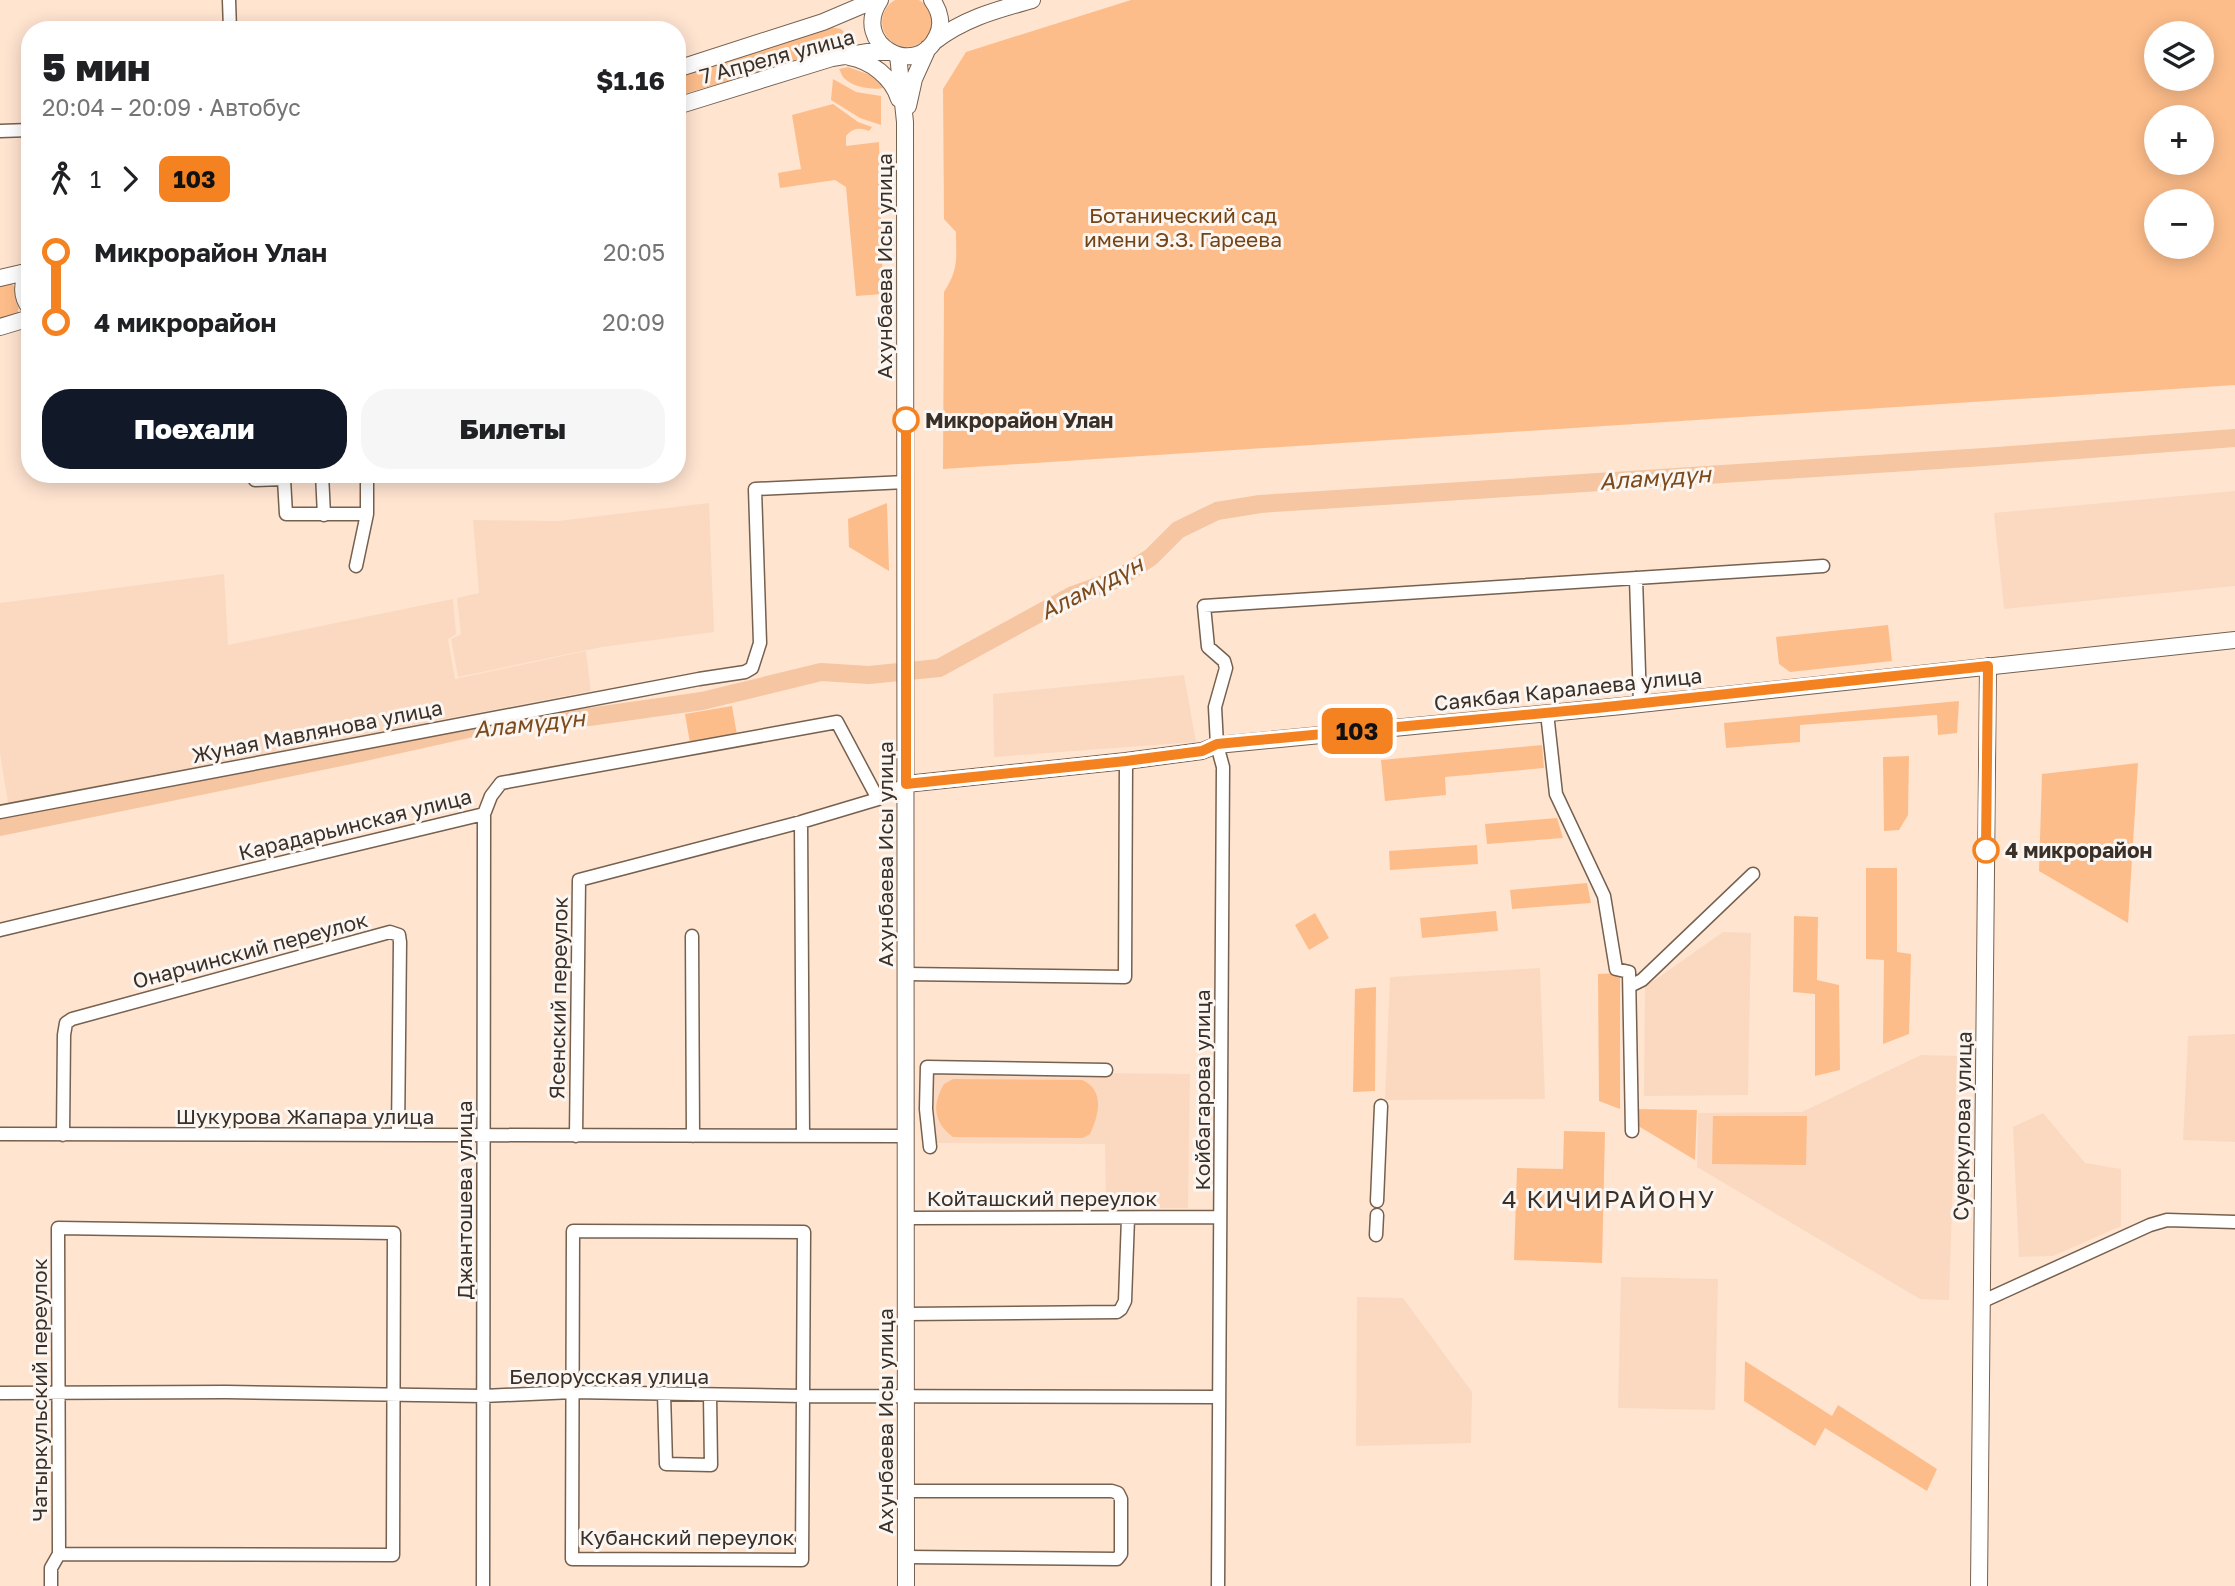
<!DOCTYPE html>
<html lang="ru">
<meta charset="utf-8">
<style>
body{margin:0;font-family:"Golos Text",sans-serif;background:#f6f6f6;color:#202124;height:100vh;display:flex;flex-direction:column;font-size:26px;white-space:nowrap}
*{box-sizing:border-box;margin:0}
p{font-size:23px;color:#757577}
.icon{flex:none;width:38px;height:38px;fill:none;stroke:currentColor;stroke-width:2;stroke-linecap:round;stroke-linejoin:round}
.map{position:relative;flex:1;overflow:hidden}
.side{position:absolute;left:21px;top:21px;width:665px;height:462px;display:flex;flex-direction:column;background:#fff;border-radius:28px;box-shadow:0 4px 18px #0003}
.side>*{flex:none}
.badge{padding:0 14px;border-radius:10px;font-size:24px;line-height:46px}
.buttons{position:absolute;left:2144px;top:21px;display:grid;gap:14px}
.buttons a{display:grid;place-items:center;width:70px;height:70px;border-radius:50%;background:#fff;box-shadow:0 4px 18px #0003;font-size:35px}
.map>.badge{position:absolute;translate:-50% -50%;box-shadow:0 0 0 4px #fff}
.legs{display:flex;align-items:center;gap:10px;height:77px;padding:0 21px;font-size:23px}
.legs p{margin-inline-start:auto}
.headline{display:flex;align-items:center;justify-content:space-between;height:119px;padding:0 21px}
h1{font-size:38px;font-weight:800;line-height:52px}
.cta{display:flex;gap:14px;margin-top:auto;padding:14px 21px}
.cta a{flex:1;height:80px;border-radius:28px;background:#111827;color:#fff;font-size:28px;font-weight:800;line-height:80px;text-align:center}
.cta a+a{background:#f6f6f6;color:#202124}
ul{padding:0 21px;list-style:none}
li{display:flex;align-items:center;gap:24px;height:70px;font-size:26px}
li i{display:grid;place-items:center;width:10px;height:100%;margin:0 9px;background:currentColor}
li i::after{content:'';width:18px;height:18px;margin:-9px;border:5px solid;border-radius:50%;background:#fff}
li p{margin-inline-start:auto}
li:first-child i{background:linear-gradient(#0000 50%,currentColor 0)}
li:last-child i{background:linear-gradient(currentColor 50%,#0000 0)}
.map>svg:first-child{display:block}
.built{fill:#fad9c0}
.green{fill:#fdbd8a;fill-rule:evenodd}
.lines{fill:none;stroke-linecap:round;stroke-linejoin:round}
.river{stroke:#f5c6a1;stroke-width:18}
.minor-casing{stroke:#76604e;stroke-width:15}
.major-casing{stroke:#76604e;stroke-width:18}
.minor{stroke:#fff;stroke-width:12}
.major{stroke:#fff;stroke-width:16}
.line-1-casing{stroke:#fff;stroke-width:16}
.line-1{stroke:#f58220;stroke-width:10}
.stop-1-dot{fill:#fff;stroke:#f58220;stroke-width:3.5}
.labels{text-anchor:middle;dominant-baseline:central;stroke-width:6;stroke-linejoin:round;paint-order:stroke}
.street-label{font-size:21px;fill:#3a3028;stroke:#fbf6f2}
.park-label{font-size:21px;fill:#754314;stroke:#fbf6f2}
.stop-label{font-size:21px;font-weight:bold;fill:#3a3028;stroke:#fbf6f2;text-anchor:start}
.water-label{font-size:23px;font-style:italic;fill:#7c4a1c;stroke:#fbf6f2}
.quarter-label{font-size:24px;letter-spacing:2px;fill:#3a3028;stroke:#fbf6f2}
</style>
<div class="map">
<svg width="2235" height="1586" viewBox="0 0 2235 1586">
<rect width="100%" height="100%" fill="#ffe4d0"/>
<!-- built -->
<path class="built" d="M2235 491V586L2004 609 1994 513Z
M709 503 714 632 602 647 458 677 451 639 461 634 457 598 479 593 473 520 558 521Z
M224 574 228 645 453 599 456 634 448 639 455 679 586 651 591 691 8 803 0 754V603Z
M1184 675 1196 742 994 757 993 694Z
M1723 932 1751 933 1748 1095 1644 1096 1645 987Z
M1540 968 1545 1099 1385 1100 1390 977Z
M2235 1034V1142L2183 1140 2188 1036Z
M1921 1055 1957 1056 1949 1300 1920 1299 1697 1167 1698 1113 1802 1112Z
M931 1071 1190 1074 1188 1208H1106L1105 1144 930 1143Z
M2043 1113 2085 1163 2121 1169V1226L2053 1256 2019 1257 2013 1127Z
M1621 1277 1718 1279 1715 1410 1618 1408Z
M1357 1297 1403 1298 1472 1392 1471 1443 1356 1446Z"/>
<!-- green -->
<path class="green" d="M882 22a25 25 0 1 1 50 0a25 25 0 1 1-50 0Z
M1131 0H2235V385L943 469 944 292C959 268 956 260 956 232L944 219 943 89 966 52ZM2156 33H2202V79H2156ZM2156 117H2202V163H2156ZM2156 201H2202V247H2156Z
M831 27 841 29 844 32V43L839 48 677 96V76Z
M848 67 873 76 887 87C876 91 855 88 845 79 842 77 841 72 839 69Z
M833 79 856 92 881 96V125L860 118 831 100Z
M833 104 858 122 872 127 869 131C859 127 853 128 846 136V146L879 142 883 294 856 296 846 187 835 180 780 188 778 173 801 169 792 115Z
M6 283 12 284 19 291 18 313 0 320V285Z
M887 503 889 570V571L849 547 848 519Z
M1888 625 1892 661 1790 672 1779 664 1776 637Z
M1959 701 1957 733 1938 735 1937 715 1800 725V742L1726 748 1724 723Z
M732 706 737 735 690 743 685 714Z
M1542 745 1544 768 1445 777 1446 795 1385 801 1381 760Z
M1909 756 1908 815 1899 830 1884 831 1883 757Z
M2138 763 2128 923 2039 871 2042 774Z
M1557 818 1563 838 1487 844 1485 824Z
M1477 845 1478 864 1390 870 1389 851Z
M1866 868H1897V952L1911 954 1909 1034 1883 1044 1884 960 1866 959Z
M1587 883 1591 903 1512 909 1510 890Z
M1496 911 1498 931 1422 938 1420 918Z
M1315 913 1329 938 1309 950 1295 925Z
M1794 916 1818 917 1817 980 1839 985 1840 1070 1815 1076V994L1793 992Z
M1620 973V1109L1599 1101 1598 974Z
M1376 987 1375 1091 1353 1092 1355 989Z
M953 1079 1082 1080C1105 1090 1099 1115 1090 1134L1083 1138 953 1137C933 1122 932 1105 944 1084Z
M1635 1109 1697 1110 1695 1160 1635 1124Z
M1713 1116H1807L1806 1165 1712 1164Z
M1564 1131 1605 1132 1602 1263 1514 1260 1517 1168 1563 1169Z
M1745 1361 1832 1416 1838 1405 1937 1469 1927 1491 1825 1428 1815 1446 1744 1401Z"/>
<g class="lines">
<!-- river -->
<path class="river" d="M0 827 356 754 504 721 589 717 702 701 821 672 869 675 939 668 1073 595 1118 579 1151 557 1178 530 1217 511 1260 504 1984 457 2235 438"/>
<!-- minor casing -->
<g class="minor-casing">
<path id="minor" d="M229 0 230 30
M0 131 30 130
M255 474V480L284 479 286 514H367
M322 474 324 515
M356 566 367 514V474
M1636 578 1640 704
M1547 713 1556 794 1604 896 1616 969 1629 972 1632 1131
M0 812 699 679 745 672 752 668 760 643 755 489 906 482
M801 822 803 1136
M0 930 484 814 491 796 501 783 837 722 878 799 906 784
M692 936 693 1136
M906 974 1125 977 1126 761
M1630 986 1642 980 1753 874
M0 1134 906 1136
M63 1135 64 1035 66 1023 72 1019 390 932 399 935 400 942 398 1135
M576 1136 579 880 801 822 878 799
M930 1147 926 1109 927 1067 1106 1070
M1377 1201 1381 1106
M906 1218 1220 1217
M58 1228 394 1233 393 1555 59 1554Z
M573 1231 804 1232 802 1560 572 1559Z
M1376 1235 1377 1215
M1981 1302 2150 1225 2167 1220 2235 1222
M906 1314 1117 1312 1121 1309 1125 1301 1128 1218
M0 1393 226 1392 483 1396 573 1392 803 1396 1219 1397
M664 1393 666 1464 711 1465 710 1395
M905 1491H1112L1118 1493 1121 1499V1554L1117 1559 906 1557
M51 1586V1568L59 1554
M483 1586 484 814
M1218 1586 1223 767 1217 745 1215 707 1226 668 1224 661 1208 647 1204 606 1823 566"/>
</g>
<!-- major casing -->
<g class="major-casing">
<path id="major" d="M880 0C850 45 917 80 937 36 943 24 940 11 932 0
M935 41C965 18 997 10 1032 0
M898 55 905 122 906 1586
M849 57C871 61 892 77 899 99
M677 69 823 22 875 0
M677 106 832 58 868 52H889
M908 106 914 79 928 48
M29 271C21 283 21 297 30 308
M0 278 30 271
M0 327 30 318
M906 784 1126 761 1202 751 1217 745 1622 706 2235 640
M1979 1586 1988 666"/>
</g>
<!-- minor -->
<use href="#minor" class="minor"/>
<!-- major -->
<use href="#major" class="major"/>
</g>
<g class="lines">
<!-- line-1 casing -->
<g class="line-1-casing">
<path id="line-1" d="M906 420V784L1126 761 1202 751 1217 744 1597 708 1988 666 1986 850"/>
</g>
<!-- line-1 -->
<use href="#line-1" class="line-1"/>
</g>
<!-- markers -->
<g class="stop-1-dot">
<circle cx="906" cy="420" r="12"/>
<circle cx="1986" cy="850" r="12"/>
</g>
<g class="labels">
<!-- street labels -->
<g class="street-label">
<text transform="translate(777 56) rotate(-15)">7 Апреля улица</text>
<text transform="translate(884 266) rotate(-90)">Ахунбаева Исы улица</text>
<text transform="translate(1568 689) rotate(-6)">Саякбая Каралаева улица</text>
<text transform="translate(317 731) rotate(-11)">Жуная Мавлянова улица</text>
<text transform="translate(355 824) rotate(-14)">Карадарьинская улица</text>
<text transform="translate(885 854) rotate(-90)">Ахунбаева Исы улица</text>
<text transform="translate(250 950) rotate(-15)">Онарчинский переулок</text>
<text transform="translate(558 998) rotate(-89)">Ясенский переулок</text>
<text transform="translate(1202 1090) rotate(-90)">Койбагарова улица</text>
<text x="305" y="1116">Шукурова Жапара улица</text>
<text transform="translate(1962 1126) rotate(-89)">Суеркулова улица</text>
<text x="1042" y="1198">Койташский переулок</text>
<text transform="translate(464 1200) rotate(-90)">Джантошева улица</text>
<text x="609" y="1376">Белорусская улица</text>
<text transform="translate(39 1390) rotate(-90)">Чатыркульский переулок</text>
<text transform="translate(885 1421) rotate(-90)">Ахунбаева Исы улица</text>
<text x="687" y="1537">Кубанский переулок</text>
</g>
<!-- park labels -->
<g class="park-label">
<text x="1183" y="215">Ботанический сад<tspan x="1183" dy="24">имени Э.З. Гареева</tspan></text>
</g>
<!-- stop labels -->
<g class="stop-label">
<text x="925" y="420">Микрорайон Улан</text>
<text x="2005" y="850">4 микрорайон</text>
</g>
<!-- water labels -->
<g class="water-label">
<text transform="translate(1655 477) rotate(-4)">Аламүдүн</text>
<text transform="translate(1091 587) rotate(-27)">Аламүдүн</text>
<text transform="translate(529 723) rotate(-6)">Аламүдүн</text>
</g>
<!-- quarter labels -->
<g class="quarter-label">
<text x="1609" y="1198">4 КИЧИРАЙОНУ</text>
</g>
</g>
</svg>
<div class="buttons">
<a><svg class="icon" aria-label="layers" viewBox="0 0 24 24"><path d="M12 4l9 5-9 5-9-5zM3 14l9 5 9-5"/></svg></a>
<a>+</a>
<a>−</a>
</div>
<b class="badge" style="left:1357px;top:731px;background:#f58220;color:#111">103</b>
<section class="side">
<div class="headline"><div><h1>5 мин</h1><p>20:04 – 20:09 · Автобус</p></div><b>$1.16</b></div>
<div class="legs"><svg class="icon" aria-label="walk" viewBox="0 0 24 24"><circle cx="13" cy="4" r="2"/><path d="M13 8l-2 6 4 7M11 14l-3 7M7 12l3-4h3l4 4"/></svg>1<svg class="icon" aria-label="forward" viewBox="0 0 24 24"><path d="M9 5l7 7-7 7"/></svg><b class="badge" style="background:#f58220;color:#111">103</b></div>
<ul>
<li><i style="color:#f58220"></i><b>Микрорайон Улан</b><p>20:05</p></li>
<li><i style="color:#f58220"></i><b>4 микрорайон</b><p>20:09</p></li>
</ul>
<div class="cta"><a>Поехали</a><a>Билеты</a></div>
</section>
</div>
